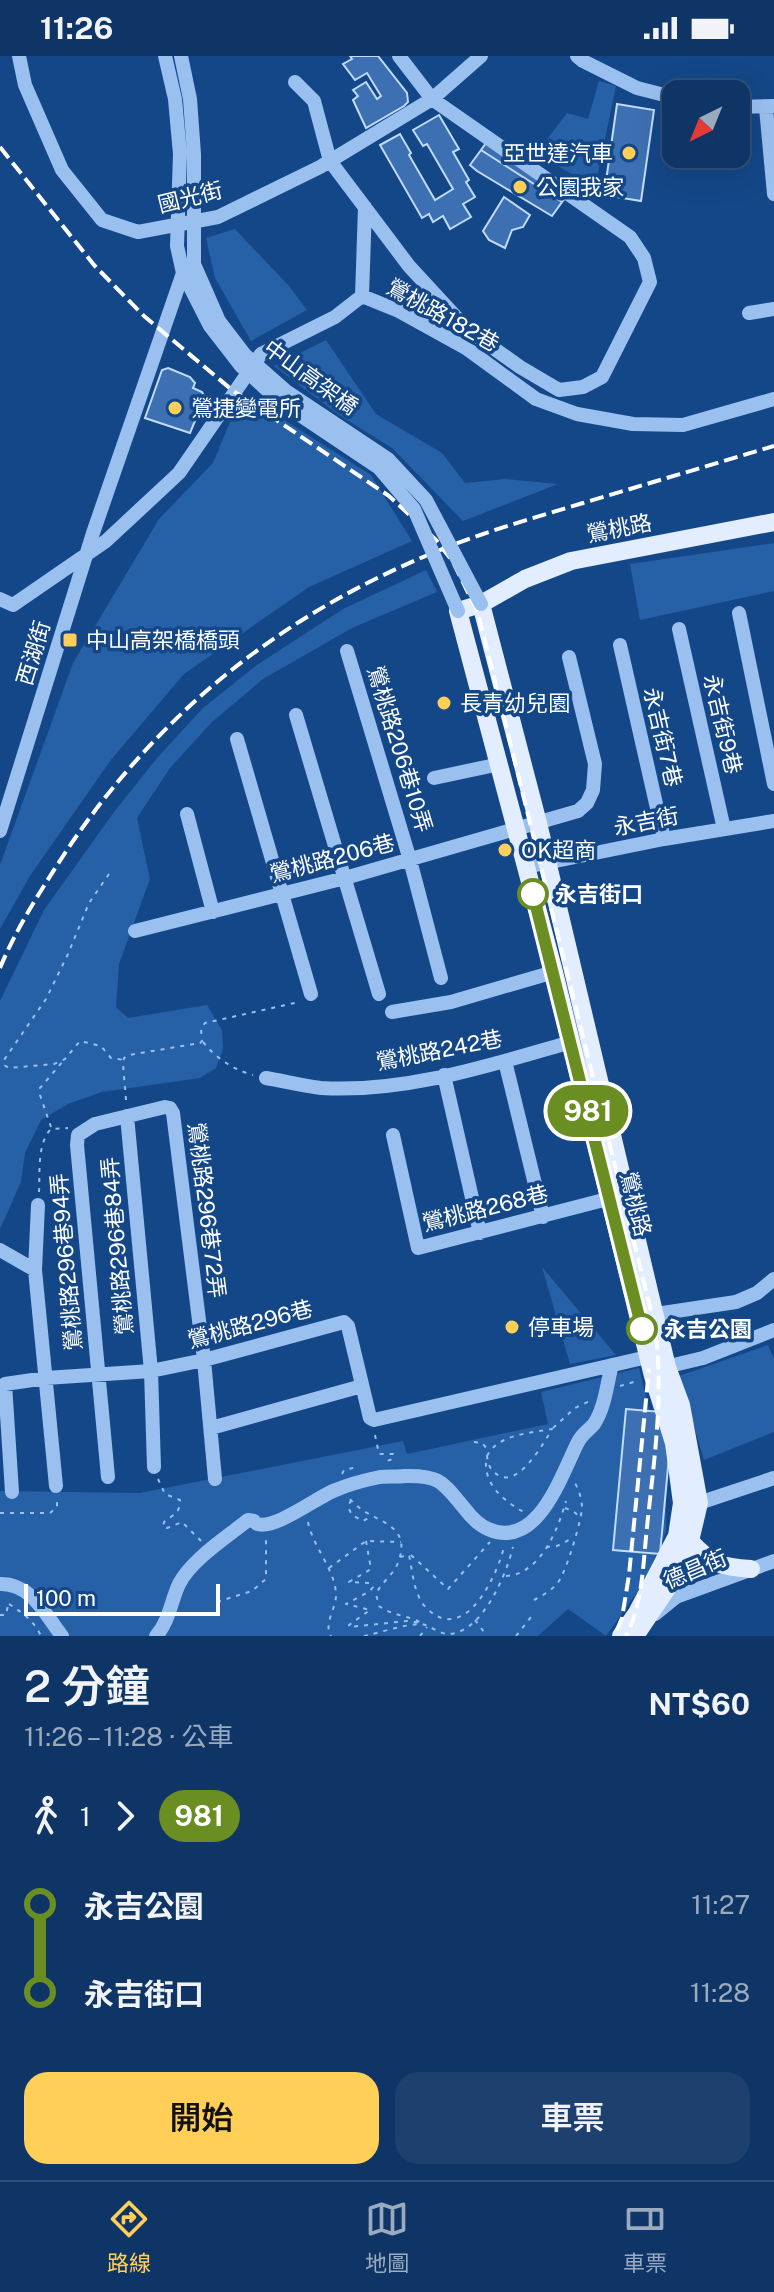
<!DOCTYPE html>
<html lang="zh-TW">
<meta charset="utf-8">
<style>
body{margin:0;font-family:"Public Sans","Noto Sans TC",sans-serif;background:#1d406f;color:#f1f3f6;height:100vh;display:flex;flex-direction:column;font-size:30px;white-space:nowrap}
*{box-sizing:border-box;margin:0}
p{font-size:26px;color:#9babbf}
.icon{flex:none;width:44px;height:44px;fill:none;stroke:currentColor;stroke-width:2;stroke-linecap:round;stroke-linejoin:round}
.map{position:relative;height:1580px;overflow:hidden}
.sheet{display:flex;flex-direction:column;background:#0f3566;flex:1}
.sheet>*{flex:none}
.badge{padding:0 16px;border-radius:26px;font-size:28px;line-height:52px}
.needle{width:52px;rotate:223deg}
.fabs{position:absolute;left:662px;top:24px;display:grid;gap:16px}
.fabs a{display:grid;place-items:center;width:88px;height:88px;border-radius:16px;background:#0f3566;box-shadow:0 8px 32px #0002,0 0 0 2px #2f507a;font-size:40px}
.scale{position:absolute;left:24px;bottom:20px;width:196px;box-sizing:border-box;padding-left:8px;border:4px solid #fff;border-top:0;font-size:22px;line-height:28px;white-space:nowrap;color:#fff;-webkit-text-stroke:6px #144788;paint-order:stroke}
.map>.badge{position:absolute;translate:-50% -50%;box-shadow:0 0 0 4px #fff}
.legs{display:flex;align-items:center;gap:12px;height:88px;padding:0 24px;font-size:26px}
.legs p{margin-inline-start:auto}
.headline{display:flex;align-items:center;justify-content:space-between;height:136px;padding:0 24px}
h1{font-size:44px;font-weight:600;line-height:60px}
.primary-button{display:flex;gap:16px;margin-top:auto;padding:16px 24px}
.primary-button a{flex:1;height:92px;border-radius:24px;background:#ffcf58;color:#111;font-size:32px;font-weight:600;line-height:92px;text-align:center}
.primary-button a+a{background:#1d406f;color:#f1f3f6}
ul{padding:0 24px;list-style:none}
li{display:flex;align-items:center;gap:28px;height:88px;font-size:30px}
li i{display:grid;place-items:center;width:12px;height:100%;margin:0 10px;background:currentColor}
li i::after{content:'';width:20px;height:20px;margin:-10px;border:6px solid;border-radius:50%;background:#0f3566}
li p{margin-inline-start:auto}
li:first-child i{background:linear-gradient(#0000 50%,currentColor 0)}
li:last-child i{background:linear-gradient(currentColor 50%,#0000 0)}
.status{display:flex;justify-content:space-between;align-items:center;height:56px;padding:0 40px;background:#0f3566;direction:ltr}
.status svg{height:22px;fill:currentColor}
.dock{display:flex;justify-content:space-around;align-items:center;height:112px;border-top:2px solid #2f507a;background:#0f3566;font-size:22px;color:#9babbf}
.dock a{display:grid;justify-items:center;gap:4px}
.dock .on{color:#ffcf58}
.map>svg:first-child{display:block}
.green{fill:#2660a7}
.building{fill:#3d70b2;stroke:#c0dbfb;stroke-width:2}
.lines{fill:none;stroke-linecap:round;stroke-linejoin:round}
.path{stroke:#9ac0ef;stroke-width:2;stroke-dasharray:4 6;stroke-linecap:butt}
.minor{stroke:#9ac0ef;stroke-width:14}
.major{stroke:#e2edff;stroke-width:18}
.rail{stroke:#fff;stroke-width:4;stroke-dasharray:14 6;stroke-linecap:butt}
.minor-bridge{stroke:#9ac0ef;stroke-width:14}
.line-1-casing{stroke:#fff;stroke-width:18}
.line-1{stroke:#6b8e23;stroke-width:12}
.poi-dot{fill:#ffcf58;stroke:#144788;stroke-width:3}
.stop-1-dot{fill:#fff;stroke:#6b8e23;stroke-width:4}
.labels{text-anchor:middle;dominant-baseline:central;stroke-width:7;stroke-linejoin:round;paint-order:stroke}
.poi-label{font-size:22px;fill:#fff;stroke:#144788;text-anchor:start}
.street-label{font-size:22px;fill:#fff;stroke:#144788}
.stop-label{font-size:22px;font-weight:bold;fill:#fff;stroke:#144788;text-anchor:start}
</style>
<div class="status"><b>11:26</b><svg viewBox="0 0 49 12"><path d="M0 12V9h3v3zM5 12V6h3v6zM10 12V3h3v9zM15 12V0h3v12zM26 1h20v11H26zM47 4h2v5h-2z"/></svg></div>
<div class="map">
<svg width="774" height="1580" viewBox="0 0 774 1580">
<rect width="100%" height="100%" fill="#144788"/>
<!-- green -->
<path class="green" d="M599 25 616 30 595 131 536 98 567 57 588 63Z
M235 173 289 230 307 254 251 285 215 222 206 182Z
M326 284 376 358 442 397 465 427 506 423 558 428 463 465 392 392 339 359 274 310Z
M242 337 371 419 412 485 309 531 184 618 110 705 30 820 0 873V809L73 607 159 463 213 407Z
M774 487V535L640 564 630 508Z
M426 514 437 536 352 572 263 623 212 666 170 712 137 762 150 823 119 908 116 951 128 962 207 949 222 974 223 993 216 1012 200 1022 102 1036 68 1048 41 1064 25 1097 21 1126 0 1173V945L44 854 114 756 157 702 203 652 257 609 343 553Z
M542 1211 616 1299 570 1308Z
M768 1289 774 1303V1376L704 1404 679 1320Z
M639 1312 666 1424V1476L643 1528 606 1580 568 1553 538 1580H0V1435L140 1437 403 1385 407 1398 548 1368 541 1336Z"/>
<!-- building -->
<path class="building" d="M350 0H378L407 37 408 46 404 50 366 72 353 44 358 40 353 34 366 26 377 43 381 40 367 17 355 24 343 8 352 3Z
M617 48 654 54 641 145 604 139Z
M439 59 459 93 453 96 469 124 466 126 475 141 463 148 471 161 450 173 443 160 433 166 429 158 422 162 380 89 400 78 411 97 409 99 435 144 453 133 427 88 423 90 413 74Z
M486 87 566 141 562 146 481 94Z
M481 94 562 146 552 160 477 115 470 109Z
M504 141 530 159 523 171 512 174 505 192 489 184 483 175Z
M168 312 190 321 195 327 193 332 202 336 205 341 190 377 145 362 162 314Z
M626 1353 673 1357 660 1498 613 1494Z"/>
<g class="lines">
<!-- path -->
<path class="path" d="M109 818 89 847 68 898 46 943 4 1004V1009L9 1012 54 1008 65 1003 80 985 101 990 111 1002 124 1004
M203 986C216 1002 232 1013 253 1019
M126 1044 123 1008 124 1002 129 999 200 987 202 985 201 973 205 967 299 946
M51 1071 40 1039V1032L64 1004
M39 1136C40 1117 37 1087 51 1073L68 1072
M620 1330 637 1325
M553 1372 575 1352 590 1345
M375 1379 379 1398H393V1403L383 1406
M474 1386 482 1387 488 1394
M487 1400C498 1378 531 1377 552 1373 544 1387 519 1430 500 1420 491 1416 488 1409 487 1400 481 1426 503 1445 524 1456
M342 1418 344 1414 357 1411
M158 1423 165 1438 180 1444C181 1456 173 1459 164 1466L163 1471 167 1472 182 1466 201 1485
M350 1443C370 1468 414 1464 398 1507 393 1519 381 1527 376 1538L379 1550C392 1560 409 1559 423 1568
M351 1444 348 1451 352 1459 363 1465 370 1461
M565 1452 573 1455 580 1461
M0 1457H50L57 1451V1443
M308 1466C313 1491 334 1512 336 1537 337 1552 323 1567 331 1580
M366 1485 371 1513 349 1526 370 1527 373 1531 370 1535 346 1548 370 1554 349 1569V1571L407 1565 422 1567
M546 1491 557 1490 573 1482
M411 1499 448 1533 490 1486
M400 1501 409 1499C412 1513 413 1528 419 1541 422 1549 429 1555 435 1559 470 1580 498 1516 504 1491
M329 1512 366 1485 401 1486
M506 1520C541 1518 558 1473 566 1445
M534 1544C543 1539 553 1534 559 1525 567 1513 581 1466 582 1452 582 1443 579 1435 575 1427
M217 1546 252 1535 266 1523V1483
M9 1548C23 1557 34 1565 41 1580
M0 1559H6L8 1549
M475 1564 487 1580
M364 1580C382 1576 402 1569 420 1568 429 1568 438 1578 449 1578 483 1576 506 1519 513 1491
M420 1580 427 1571
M516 1580 531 1561"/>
<!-- minor -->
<path class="minor" d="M19 0 25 29 62 114 102 164 138 176 218 161 320 111 432 43 481 0
M577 0 583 5 637 32 676 42
M295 26 314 45 330 105 409 210 468 274 520 311 559 334 583 331 602 321 650 226 644 202 630 181 432 43 399 0
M736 51 774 50
M766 52 774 138
M362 240 365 151
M749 257 774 253
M0 543 13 549 106 485 179 417 261 298 335 261 362 240 399 255 466 292 536 343 577 358 633 368 683 369 774 343
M739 557 774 728
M679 573 724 773
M620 589 664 783
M347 595 410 804 441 922
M296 659 379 938
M237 683 311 938
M434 722 500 708
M187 758 213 856
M0 775 93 477 183 217 190 211
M526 811 664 783 774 765
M135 875 345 822 578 755 587 747 593 734 595 708 569 601
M392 956 451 946 554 916
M505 1005 543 1161
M444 1019 480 1177
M266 1022C284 1025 303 1030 321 1032 406 1037 491 1009 571 986
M127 1060 151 1315 154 1411
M393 1079 418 1192 619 1140
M38 1149 35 1214 56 1430
M0 1194 35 1214
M656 1258 736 1246 757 1237 774 1223
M657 1313 703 1302 774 1274
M211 1372 362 1330
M108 1421 77 1089 78 1079 95 1068 165 1051 170 1052 173 1057 204 1304 215 1423
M12 1436 5 1328 46 1322 151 1315 204 1304 344 1266 348 1270 370 1362 374 1364 656 1299
M699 1447 774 1422
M257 1468C274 1474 315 1443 333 1435 347 1429 365 1424 380 1421 388 1420 397 1421 405 1420 441 1419 443 1427 465 1453 471 1461 479 1469 488 1473 538 1495 561 1419 578 1386 582 1378 589 1374 594 1368 605 1352 607 1327 612 1309
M0 1528C31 1527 45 1558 62 1580
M655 1558 676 1541 774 1505
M156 1580C169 1566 171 1545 179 1528 191 1504 227 1481 248 1464L254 1465"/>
<!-- major -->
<path class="major" d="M481 548 538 767 667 1311 681 1349 699 1447 690 1485 674 1522 639 1574
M690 1485C711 1508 720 1511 751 1513
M621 1580 637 1557 677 1480 682 1447 674 1387 653 1320 554 916 458 555 481 548 525 523 571 505 774 466"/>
<!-- rail -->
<path class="rail" d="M0 91 94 209 144 260 232 334 389 440 415 464 436 484 453 506 478 557 654 1267C665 1335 654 1403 647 1471 643 1507 643 1548 626 1580
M0 912C17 871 41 834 65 797 160 654 286 555 445 492 490 474 537 461 583 447 647 428 710 409 774 390
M617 1574 622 1562 629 1519 649 1313"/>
<!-- minor-bridge -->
<path class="minor-bridge" d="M165 0 175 43 180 98 177 190 183 217 210 270 241 310 279 345 379 412 414 453 458 555
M181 0 190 43 194 98V208L219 265 245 299 286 335 388 403 426 444 481 548"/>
</g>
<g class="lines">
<!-- line-1 casing -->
<g class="line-1-casing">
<path id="line-1" d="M533 838 642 1273"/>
</g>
<!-- line-1 -->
<use href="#line-1" class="line-1"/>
</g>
<!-- markers -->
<g class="poi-dot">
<circle cx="629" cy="97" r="8"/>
<circle cx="520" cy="131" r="8"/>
<circle cx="175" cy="352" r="8"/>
<rect x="62" y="576" width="16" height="16" rx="4"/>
<circle cx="444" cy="647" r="8"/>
<circle cx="505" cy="794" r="8"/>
<circle cx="512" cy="1271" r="8"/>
</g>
<g class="stop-1-dot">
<circle cx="533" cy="838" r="14"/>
<circle cx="642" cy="1273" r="14"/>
</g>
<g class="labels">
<!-- poi labels -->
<g class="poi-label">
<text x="613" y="97" text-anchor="end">亞世達汽車</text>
<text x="536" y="131">公園我家</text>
<text x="191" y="352">鶯捷變電所</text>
<text x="86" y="584">中山高架橋橋頭</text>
<text x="460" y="647">長青幼兒園</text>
<text x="521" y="794">OK超商</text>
<text x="528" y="1271">停車場</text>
</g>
<!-- street labels -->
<g class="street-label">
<text transform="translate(190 141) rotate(-14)">國光街</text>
<text transform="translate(443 259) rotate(29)">鶯桃路182巷</text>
<text transform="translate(311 321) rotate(36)">中山高架橋</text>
<text transform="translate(619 472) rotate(-11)">鶯桃路</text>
<text transform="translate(33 597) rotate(-73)">西湖街</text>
<text transform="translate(723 668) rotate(77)">永吉街9巷</text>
<text transform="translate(663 681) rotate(77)">永吉街7巷</text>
<text transform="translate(400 693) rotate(73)">鶯桃路206巷10弄</text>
<text transform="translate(646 765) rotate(-11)">永吉街</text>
<text transform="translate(332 802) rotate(-15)">鶯桃路206巷</text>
<text transform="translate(439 994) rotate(-11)">鶯桃路242巷</text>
<text transform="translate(636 1148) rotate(76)">鶯桃路</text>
<text transform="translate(485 1152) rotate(-14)">鶯桃路268巷</text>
<text transform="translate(207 1154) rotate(83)">鶯桃路296巷72弄</text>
<text transform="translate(117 1190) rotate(-95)">鶯桃路296巷84弄</text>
<text transform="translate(66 1206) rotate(-95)">鶯桃路296巷94弄</text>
<text transform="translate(250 1268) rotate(-15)">鶯桃路296巷</text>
<text transform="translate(695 1513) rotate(-23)">德昌街</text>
</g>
<!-- stop labels -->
<g class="stop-label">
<text x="555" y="838">永吉街口</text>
<text x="664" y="1273">永吉公園</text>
</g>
</g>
</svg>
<div class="fabs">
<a><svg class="needle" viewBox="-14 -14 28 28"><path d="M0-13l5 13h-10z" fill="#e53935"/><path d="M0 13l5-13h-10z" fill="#9babbf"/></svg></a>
</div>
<div class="scale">100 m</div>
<b class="badge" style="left:588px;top:1055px;background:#6b8e23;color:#fff">981</b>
</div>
<section class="sheet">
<div class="headline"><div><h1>2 分鐘</h1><p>11:26 – 11:28 · 公車</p></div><b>NT$60</b></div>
<div class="legs"><svg class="icon" aria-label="walk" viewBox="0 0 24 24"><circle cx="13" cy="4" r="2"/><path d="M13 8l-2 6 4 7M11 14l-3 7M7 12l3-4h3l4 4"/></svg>1<svg class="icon" aria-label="forward" viewBox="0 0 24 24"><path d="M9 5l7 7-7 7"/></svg><b class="badge" style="background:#6b8e23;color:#fff">981</b></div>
<ul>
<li><i style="color:#6b8e23"></i><b>永吉公園</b><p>11:27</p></li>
<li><i style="color:#6b8e23"></i><b>永吉街口</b><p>11:28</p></li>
</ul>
<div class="primary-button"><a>開始</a><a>車票</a></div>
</section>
<nav class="dock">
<a class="on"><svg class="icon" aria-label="directions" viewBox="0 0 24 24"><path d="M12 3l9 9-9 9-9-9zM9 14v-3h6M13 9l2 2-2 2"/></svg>路線</a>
<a><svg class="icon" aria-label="map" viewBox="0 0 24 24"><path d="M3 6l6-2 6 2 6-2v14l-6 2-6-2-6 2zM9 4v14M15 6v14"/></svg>地圖</a>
<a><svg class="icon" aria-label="tickets" viewBox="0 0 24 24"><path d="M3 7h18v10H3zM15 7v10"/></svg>車票</a>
</nav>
